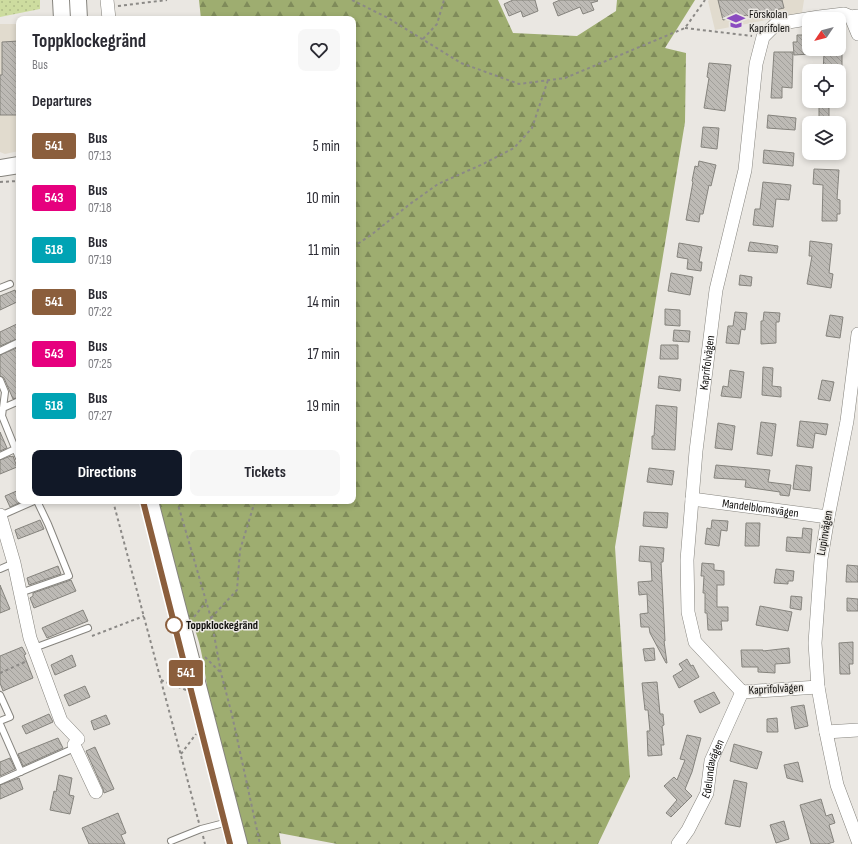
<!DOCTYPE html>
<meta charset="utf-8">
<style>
body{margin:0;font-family:"Sofia Sans Condensed",sans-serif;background:#f7f7f7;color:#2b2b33;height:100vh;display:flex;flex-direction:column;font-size:15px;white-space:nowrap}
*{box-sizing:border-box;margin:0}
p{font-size:13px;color:#7c7c81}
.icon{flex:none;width:22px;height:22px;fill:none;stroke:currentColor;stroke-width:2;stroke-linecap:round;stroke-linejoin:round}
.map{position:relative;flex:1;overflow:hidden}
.drawer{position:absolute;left:16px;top:16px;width:340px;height:488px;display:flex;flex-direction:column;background:#fff;border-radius:8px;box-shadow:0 2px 6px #0003}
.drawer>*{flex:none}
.badge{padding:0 8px;border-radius:3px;font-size:14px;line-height:26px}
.needle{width:26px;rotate:235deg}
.buttons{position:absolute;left:802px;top:12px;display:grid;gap:8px}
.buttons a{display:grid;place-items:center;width:44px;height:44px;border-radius:8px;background:#fff;box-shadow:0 2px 6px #0003;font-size:20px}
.map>.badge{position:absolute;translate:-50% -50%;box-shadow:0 0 0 2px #fff}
h2{padding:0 16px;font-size:15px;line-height:36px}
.round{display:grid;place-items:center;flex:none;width:42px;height:42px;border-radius:8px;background:#f7f7f7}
.summary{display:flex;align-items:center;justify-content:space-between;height:68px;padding:0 16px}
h1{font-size:19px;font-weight:700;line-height:30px}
.action{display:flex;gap:8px;margin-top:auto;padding:8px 16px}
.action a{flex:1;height:46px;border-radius:8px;background:#111827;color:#fff;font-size:16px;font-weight:700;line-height:46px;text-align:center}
.action a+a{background:#f7f7f7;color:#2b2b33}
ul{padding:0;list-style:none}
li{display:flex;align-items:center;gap:12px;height:52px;padding:0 16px}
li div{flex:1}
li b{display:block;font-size:15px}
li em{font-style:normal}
li .badge{min-width:44px;font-weight:700;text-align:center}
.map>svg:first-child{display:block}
.built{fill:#e1dbce}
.grass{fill:url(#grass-dots)}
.forest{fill:url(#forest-firs)}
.building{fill:url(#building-back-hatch);stroke:#85837d}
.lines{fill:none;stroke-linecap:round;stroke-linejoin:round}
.service-casing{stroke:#86847e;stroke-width:8}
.minor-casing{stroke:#86847e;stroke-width:14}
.tertiary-casing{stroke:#86847e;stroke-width:18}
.path{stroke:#8b8986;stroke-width:2;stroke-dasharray:3 3;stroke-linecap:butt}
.service{stroke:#fff;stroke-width:6}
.minor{stroke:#fff;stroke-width:13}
.tertiary{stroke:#fff;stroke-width:16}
.line-casing{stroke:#fff;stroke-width:9}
.line{stroke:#8b5e3c;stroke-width:6}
.stop-dot{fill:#fff;stroke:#8b5e3c;stroke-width:2}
.labels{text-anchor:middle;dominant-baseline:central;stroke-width:3;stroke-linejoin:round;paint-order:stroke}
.poi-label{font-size:12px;fill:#100f0d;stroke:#eae7e2;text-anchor:start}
.street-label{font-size:12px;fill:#100f0d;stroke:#eae7e2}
.stop-label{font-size:12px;font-weight:bold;fill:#100f0d;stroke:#eae7e2;text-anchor:start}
</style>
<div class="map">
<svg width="858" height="844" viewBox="0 0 858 844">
<defs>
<pattern id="grass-dots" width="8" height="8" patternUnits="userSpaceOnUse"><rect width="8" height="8" fill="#cddc9f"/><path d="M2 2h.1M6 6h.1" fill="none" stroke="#afbc88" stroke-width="1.8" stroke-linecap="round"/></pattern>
<pattern id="forest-firs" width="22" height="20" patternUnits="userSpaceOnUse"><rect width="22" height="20" fill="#9ead70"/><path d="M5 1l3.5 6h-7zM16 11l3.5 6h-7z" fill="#7f8b5a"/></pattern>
<pattern id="building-back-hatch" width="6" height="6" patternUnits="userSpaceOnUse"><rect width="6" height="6" fill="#bdbab5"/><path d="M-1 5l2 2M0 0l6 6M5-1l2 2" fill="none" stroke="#a19f9a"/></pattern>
</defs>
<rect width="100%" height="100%" fill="#eae7e2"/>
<!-- built -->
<path class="built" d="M709 0H804L802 13 715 30 708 1Z
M0 24H19V151L5 154 0 152Z"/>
<!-- grass -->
<path class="grass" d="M0 0H40V9L0 17Z"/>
<!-- forest -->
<path class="forest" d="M199 0H498L513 33 577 36 616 11 617 0H695L665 48 686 53 685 122 615 547 630 777 598 844H337L279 833 281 844H246L204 688 207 685C204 667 200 633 189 619L154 501H353V19H201Z"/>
<!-- building -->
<path class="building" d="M513 0H535L538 11 523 17 521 11 509 16 504 4Z
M560 0H597L598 1 591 3 594 10 583 14 580 7 558 16 553 3Z
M718 0H782L784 8 748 16 747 15 723 20Z
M797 35H808L810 54 794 55 793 42H797Z
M19 41V115H0V75H2V42Z
M774 52H793L792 88 782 87V98H771Z
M824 54H842V66H836V71H823Z
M709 63 731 65 725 111 704 108 709 78 707 77Z
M819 101H829V118H819Z
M768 115 796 118 795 130 767 128Z
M703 127 719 128 717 149 701 147Z
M764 150 794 153 793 166 763 163Z
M699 161 716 165 711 186 709 185 703 214H700L699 222 686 220 693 182 692 181 695 166 698 167Z
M814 169 839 170 837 199 840 200V214H837V221H822L823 185 813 184Z
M763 182 791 185 789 200 776 199 773 227 753 225 755 209H760Z
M810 241 832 244 829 273 833 274 831 288 807 284 812 256H809Z
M750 242 778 246 777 253 748 251Z
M679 243 702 247 699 262H702L701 271 687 269 688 259 677 257Z
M671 273 693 277 690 295 668 291Z
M740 275 752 277 751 286 739 285Z
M15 290 19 301 0 310V296Z
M665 309 680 310V326L665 325Z
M735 312 747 313 745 330 741 329 739 344 726 343 728 326H733Z
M764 312 780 313 779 322H776V343L761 344V321H763Z
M830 315 843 317 840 338 826 336Z
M19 323V338L0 346V332Z
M674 330 690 331 689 342 673 341Z
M661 345H678V359H660Z
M19 347V397L13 399 4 378 0 376V355Z
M763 367 773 368 772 386 781 387V397L762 395Z
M730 370 744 372 741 398 721 396 723 386 728 387Z
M659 376 681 379 680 391 658 388Z
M822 380 834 382 830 401 818 399Z
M656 405 677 407 675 450 652 449V436H654Z
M800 421 828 424 826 435 815 433 813 448 797 446Z
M761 422 776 424 772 456 757 454Z
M718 423 735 426 732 450 715 448Z
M0 432 7 448 0 451Z
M11 456V457L13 456 17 467 0 474V460Z
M716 465 770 470 768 482 791 485 789 496 780 495V492L745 487 746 480 714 478Z
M796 465 812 467 810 491 793 489Z
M649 468 674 471 672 485 647 482Z
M19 490V503L10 507 5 496Z
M644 512 668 513 667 528 643 526Z
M40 520 44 529 18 539 15 530Z
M712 520 728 521 727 531 721 530 719 546 705 544 707 528 711 529Z
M746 523H760L759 546H745Z
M803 528 812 529 810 553 786 551 787 537 802 538Z
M640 546 664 548 663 562H661L665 641H664L667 663H666L650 633 649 627H641L640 614 648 613 647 594 639 595 638 582 652 581 651 562 639 561Z
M702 563 714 564V570L724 571V585H717V607H728V621H721L722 630H708L707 613H705V593H703L704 576H701Z
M847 565 858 566V582H846Z
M58 566 61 574 29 585 27 578Z
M776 569 794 571 793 581H788V584L774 583Z
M71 580 76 591 34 608 30 598 33 596V593Z
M0 585 10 609 0 613Z
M791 596 802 597 801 610 790 608Z
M847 598 858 599V611H847Z
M760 606 792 612 788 631 756 625Z
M83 610 88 621 47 638 42 628Z
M853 642V664H849L850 674H840L839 643Z
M22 647 26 654 24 655 33 678 3 691 0 683V656Z
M654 648 655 660 645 661 643 649Z
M789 648 790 663 775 664V673L758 672V667H742L741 650H763V651Z
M72 655 76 666 55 675 51 665Z
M687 659 691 666 693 665 699 677 679 688 673 676 683 670 679 664Z
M657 682 660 714H663L664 725 662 726 664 745H661L662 755 648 756 647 731H650L648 710H645L642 683Z
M85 686 90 697 69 706 64 695Z
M714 692 720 703 700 713 694 701Z
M804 705 808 726 795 729 791 707Z
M49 714 53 722 26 734 22 726Z
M106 715 110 724 94 730 91 721Z
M777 718 778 732H767V719Z
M687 735 701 738 692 772 685 789 692 796 671 817 666 813 677 800 664 786 674 777 677 780 685 760 680 759Z
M58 738 63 748 23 766 18 754Z
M734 744 762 752 757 769 730 761Z
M95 747 114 789 104 793 103 789 86 751Z
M10 758 15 769 0 776V762Z
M798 762 803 782 787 778 784 765Z
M59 775 72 778 69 795 74 796 70 814 50 810 54 791 56 792Z
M19 778 23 789 0 799V785Z
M734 780 747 783 740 827 725 824Z
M821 799 826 816 832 814 835 823 829 825 834 842 827 844H811L800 805Z
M118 813 126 833 121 835 125 844H89L82 828Z
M784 821 789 839 776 843 770 825Z"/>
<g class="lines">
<!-- service casing -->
<g class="service-casing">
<path id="service" d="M0 288 10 284
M0 351 19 342
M0 380 5 392 2 416 19 458
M3 408 19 401
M0 456 15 449
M0 516 34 501
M0 569 14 563
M20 593 69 576 48 524 37 501
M34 648 88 628
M0 695 10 717 0 721
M0 724 21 772
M0 781 70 750 73 745
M171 841 201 829 232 821"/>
</g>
<!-- minor casing -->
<g class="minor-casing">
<g id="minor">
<path d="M107 0 109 19"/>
<path d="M851 17 858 34"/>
<path d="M858 334 847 421 828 517 821 559 815 643 818 687 826 732 837 785 858 841"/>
<path id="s1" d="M692 499 828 517"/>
<path d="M0 515 14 563 30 638 37 656 61 721 78 739"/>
<path id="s2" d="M818 687 742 692 695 642 688 612 687 560 696 451 716 290 745 170 756 64 763 37 776 24 819 17 844 14 851 17 858 16"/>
<path d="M826 732 858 730"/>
<path d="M74 745 96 792"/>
<path id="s3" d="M678 844 688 830 707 793 711 761 742 692"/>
</g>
</g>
<!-- tertiary casing -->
<g class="tertiary-casing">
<path id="tertiary" d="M61 0 62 19
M78 0 79 19
M0 168 19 165
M150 501 239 844"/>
</g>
<!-- path -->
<path class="path" d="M352 0 388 18 461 63 519 84 565 78 685 28 705 0
M118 6 167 0
M685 28 752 36
M423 39 437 24 444 0
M0 182 19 181
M353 247 371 235 410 204 438 184 483 164 514 148 532 128 548 80
M113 501 199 823
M177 501 211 618 221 673 232 715 260 844
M194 617 206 602
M211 618 237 590 240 550 255 501
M92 636 144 616
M205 657 220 672
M0 673 27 661
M161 680 186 690
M181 754 196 734
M203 836 205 844"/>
<!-- service -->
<use href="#service" class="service"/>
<!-- minor -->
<use href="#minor" class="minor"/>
<!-- tertiary -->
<use href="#tertiary" class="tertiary"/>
</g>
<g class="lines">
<!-- line casing -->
<g class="line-casing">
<path id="line" d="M143 501 230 844"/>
</g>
<!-- line -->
<use href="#line" class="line"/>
</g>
<!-- icons -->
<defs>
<g id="school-bare" transform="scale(1.38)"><path d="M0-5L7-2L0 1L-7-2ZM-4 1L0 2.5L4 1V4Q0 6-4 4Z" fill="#8a4bc0" stroke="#eae7e2" stroke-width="2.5" paint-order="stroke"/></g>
</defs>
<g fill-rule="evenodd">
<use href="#school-bare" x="736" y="21"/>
</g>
<!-- markers -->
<circle class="stop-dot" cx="174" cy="625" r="8"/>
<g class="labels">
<!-- poi labels -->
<g class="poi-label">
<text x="749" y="14">Förskolan<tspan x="749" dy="14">Kaprifolen</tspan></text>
</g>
<!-- street labels -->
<g class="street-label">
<text stroke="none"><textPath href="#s2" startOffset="426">Kaprifolvägen</textPath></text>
<text stroke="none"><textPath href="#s1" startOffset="69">Mandelblomsvägen</textPath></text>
<text transform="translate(825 533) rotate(-80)">Lupinvägen</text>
<text transform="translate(776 689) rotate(-3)">Kaprifolvägen</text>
<text stroke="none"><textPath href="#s3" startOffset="84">Edelundavägen</textPath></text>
</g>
<!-- stop labels -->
<g class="stop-label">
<text x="186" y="625">Toppklockegränd</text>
</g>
</g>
</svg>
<div class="buttons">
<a><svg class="needle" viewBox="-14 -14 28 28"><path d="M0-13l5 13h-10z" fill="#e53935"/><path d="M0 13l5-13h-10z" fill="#7c7c81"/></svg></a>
<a><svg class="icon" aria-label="locate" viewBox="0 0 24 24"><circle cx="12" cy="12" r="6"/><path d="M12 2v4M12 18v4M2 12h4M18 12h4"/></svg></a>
<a><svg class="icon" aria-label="layers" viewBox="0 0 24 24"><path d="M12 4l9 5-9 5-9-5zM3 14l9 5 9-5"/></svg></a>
</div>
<b class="badge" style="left:186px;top:673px;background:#8b5e3c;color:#fff">541</b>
<section class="drawer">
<div class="summary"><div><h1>Toppklockegränd</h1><p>Bus</p></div><a class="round"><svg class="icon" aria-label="heart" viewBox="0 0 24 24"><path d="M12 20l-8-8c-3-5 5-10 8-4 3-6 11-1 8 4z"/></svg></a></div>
<h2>Departures</h2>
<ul>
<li><span class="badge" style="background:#8b5e3c;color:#fff">541</span><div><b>Bus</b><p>07:13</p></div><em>5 min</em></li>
<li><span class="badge" style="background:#e6007e;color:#fff">543</span><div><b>Bus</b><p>07:18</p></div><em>10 min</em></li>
<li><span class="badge" style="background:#00a3b4;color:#fff">518</span><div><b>Bus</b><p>07:19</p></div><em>11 min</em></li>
<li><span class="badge" style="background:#8b5e3c;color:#fff">541</span><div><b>Bus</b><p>07:22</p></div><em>14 min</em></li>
<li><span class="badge" style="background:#e6007e;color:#fff">543</span><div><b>Bus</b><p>07:25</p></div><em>17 min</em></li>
<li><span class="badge" style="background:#00a3b4;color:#fff">518</span><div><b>Bus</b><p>07:27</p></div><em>19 min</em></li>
</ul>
<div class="action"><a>Directions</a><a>Tickets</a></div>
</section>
</div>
